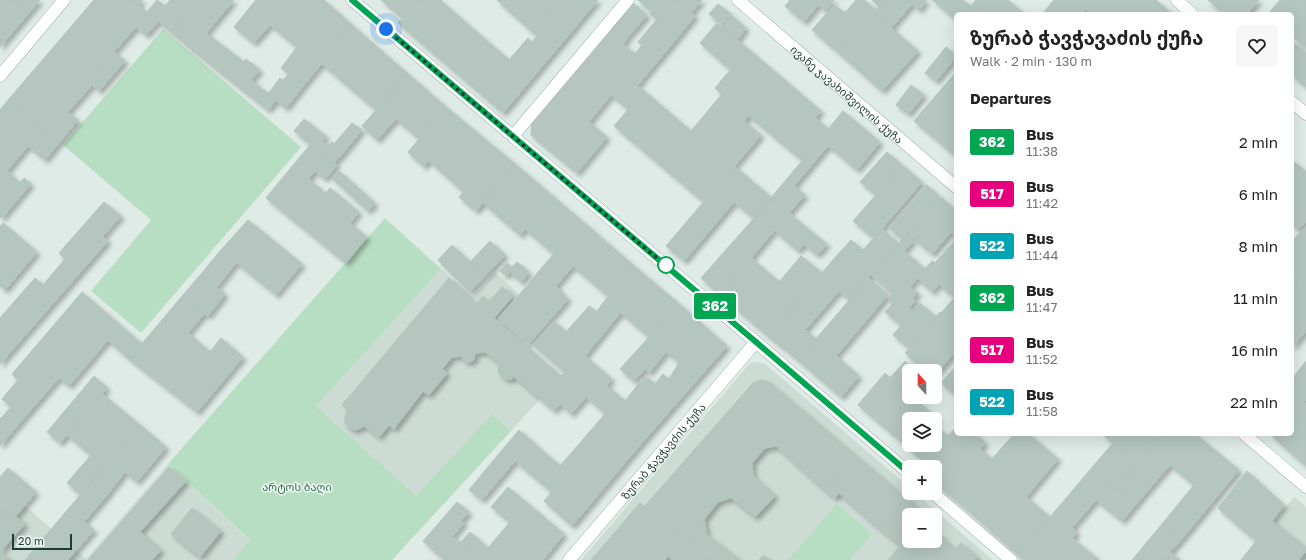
<!DOCTYPE html>
<meta charset="utf-8">
<style>
body{margin:0;font-family:"Golos Text","Noto Sans Georgian",sans-serif;background:#f6f6f6;color:#222;height:100vh;display:flex;flex-direction:column;font-size:15px;white-space:nowrap}
*{box-sizing:border-box;margin:0}
p{font-size:13px;color:#767676}
.icon{flex:none;width:22px;height:22px;fill:none;stroke:currentColor;stroke-width:2;stroke-linecap:round;stroke-linejoin:round}
.map{position:relative;flex:1;overflow:hidden}
.details{position:absolute;left:954px;top:12px;width:340px;height:424px;display:flex;flex-direction:column;background:#fff;border-radius:6px;box-shadow:0 4px 16px #0002}
.details>*{flex:none}
.badge{padding:0 8px;border-radius:3px;font-size:14px;line-height:26px}
.needle{width:26px;rotate:339deg}
.tools{position:absolute;left:902px;top:364px;display:grid;gap:8px}
.tools a{display:grid;place-items:center;width:40px;height:40px;border-radius:6px;background:#fff;box-shadow:0 4px 16px #0002;font-size:20px}
.scale{position:absolute;left:12px;bottom:10px;width:60px;box-sizing:border-box;padding-left:4px;border:2px solid #1f3b35;border-top:0;font-size:11px;line-height:14px;white-space:nowrap;color:#1f3b35;-webkit-text-stroke:3px #eff7f4;paint-order:stroke}
.you{position:absolute;width:20px;height:20px;margin:-10px;border:3px solid #fff;border-radius:50%;background:#1a73e8;box-shadow:0 0 0 6px #1a73e833}
.map>.badge{position:absolute;translate:-50% -50%;box-shadow:0 0 0 2px #fff}
h2{padding:0 16px;font-size:15px;line-height:36px}
.round{display:grid;place-items:center;flex:none;width:42px;height:42px;border-radius:6px;background:#f6f6f6}
.summary{display:flex;align-items:center;justify-content:space-between;height:68px;padding:0 16px}
h1{font-size:19px;font-weight:700;line-height:30px}
ul{padding:0;list-style:none}
li{display:flex;align-items:center;gap:12px;height:52px;padding:0 16px}
li div{flex:1}
li b{display:block;font-size:15px}
li em{font-style:normal}
li .badge{min-width:44px;font-weight:700;text-align:center}
.map>svg:first-child{display:block}
.built{fill:#cddbd5;fill-rule:evenodd}
.green{fill:#b7ddc2}
.building{fill:#b4c6bf;stroke:#b1c5bd;filter:url(#shadow)}
.lines{fill:none;stroke-linecap:round;stroke-linejoin:round}
.minor-casing{stroke:#a2b3ad;stroke-width:13}
.minor{stroke:#fff;stroke-width:12}
.line-casing{stroke:#fff;stroke-width:9}
.line{stroke:#00a651;stroke-width:6}
.walk{stroke:#1f3b35;stroke-width:4;stroke-dasharray:0 7.2}
.stop-dot{fill:#fff;stroke:#00a651;stroke-width:2}
.labels{text-anchor:middle;dominant-baseline:central;stroke-width:3;stroke-linejoin:round;paint-order:stroke}
.street-label{font-size:11px;fill:#1f3b35;stroke:#eff7f4}
.park-label{font-size:11px;fill:#287348;stroke:#eff7f4}
</style>
<div class="map">
<svg width="1306" height="560" viewBox="0 0 1306 560">
<defs>
<filter id="shadow"><feDropShadow dx="3.5" dy="3.5" stdDeviation="2" flood-color="#0004"/></filter>
</defs>
<rect width="100%" height="100%" fill="#dfebe6"/>
<!-- built -->
<path class="built" d="M441 269 473 297 495 272 519 294 497 318 561 376 511 431 492 414 416 497 316 406Z
M751 362 764 363 909 487V493H915L993 560H581ZM909 515H935V541H909Z
M168 464 250 541 233 560H0V484L86 559Z
M1294 497 1306 507V560H1242Z"/>
<!-- green -->
<path class="green" d="M163 29 301 147 141 333 91 291 151 220 63 145Z
M385 218 441 269 316 406 416 496 492 414 511 431 392 560H233L250 540 168 464Z
M837 504 872 534 849 560H788Z"/>
<!-- building -->
<path class="building" d="M0 0H13L29 13 0 47Z
M13 0H40L29 13Z
M94 0H132L158 22 146 35 136 27 114 52 125 61 112 76 63 36Z
M132 0H143L138 5Z
M157 0 165 6 170 0H199L172 33 147 12Z
M199 0H234L192 50 172 33Z
M256 0H324L353 26 304 85 281 68 297 47 270 25 254 43 234 27Z
M381 0H418L402 18Z
M418 0H442L441 1 509 60 528 38 532 42 537 36 497 0H536L572 31 503 113 398 23Z
M536 0H598L572 31Z
M638 0H675L695 16 678 37 650 14 652 12Z
M675 0H702L691 13Z
M790 0H813L818 5 804 22 785 6Z
M813 0H834L825 11Z
M856 0H864L876 10 839 53 812 30 834 5 845 13Z
M872 0H885L880 7Z
M885 0H927L919 10 912 4 891 28 874 13Z
M932 0H949L942 8Z
M949 0H963L980 14H956V20L942 8Z
M976 0H1008L1024 14H980L971 6Z
M1054 0H1156L1166 9 1162 14H1091L1085 9 1081 14H1042Z
M1208 0H1222L1216 7Z
M1222 0H1259L1247 14H1224L1216 7Z
M1280 0H1306V18L1292 34V14H1268Z
M633 3 647 15 628 37 614 26Z
M718 4 731 14 722 25 709 14Z
M1166 9 1173 14H1162Z
M874 13 918 51 882 91 839 53Z
M732 16 746 28 737 40 722 28Z
M1306 18V48L1292 36V34Z
M657 19 678 37 652 68 635 54 642 45 638 42Z
M717 23 748 49 731 70 700 43Z
M353 26 408 74 376 110 322 64Z
M614 26 628 37 623 44 652 68 637 86 594 51Z
M206 33 244 62 246 59 260 70 251 80 276 100 268 110 192 50Z
M63 36 112 76 99 91 92 85 68 112 78 120 59 143 8 100Z
M1292 41 1306 53V87L1292 75Z
M946 47 956 55V57L936 81 925 73Z
M748 49 821 111 815 118 828 129 802 160 749 116 744 121 761 135 704 202 614 126 644 91 691 131 722 94 715 88Z
M594 51 644 91 628 109 611 95 589 122 607 137 577 173 531 135 532 123Z
M956 72V156L914 121Z
M289 74 304 85 286 108 268 94 280 78 283 80Z
M408 74 446 107 418 138 396 119 377 140 362 126Z
M911 85 924 95 908 114 896 105Z
M8 100 59 143 45 160 28 146 7 171 20 183 24 178 31 184 13 205 0 193V110Z
M446 107 515 164 476 211 459 197 464 192 428 160 424 167 408 152Z
M843 111 880 142 857 170 820 139Z
M304 119 326 136 322 141 328 146 332 142 344 152 334 163 294 131Z
M352 123 362 130 344 152 334 144Z
M820 139 828 146 794 186 805 195 789 213 771 198Z
M311 144 337 165 325 179 315 171 305 183 289 170Z
M887 152 902 165 876 195 860 182Z
M1292 160 1306 172V221L1298 230 1292 225Z
M515 164 582 221 554 254 525 229 520 235 482 202Z
M902 165 922 182 874 238 853 221Z
M734 166 772 198 755 219 734 202 684 261 666 246Z
M289 170 305 183 308 179 326 193 330 188 359 212 350 223 367 237 346 263 266 198Z
M339 171 375 203 368 211 332 178Z
M927 185 939 196 902 239 889 228Z
M0 193 13 205 2 218 0 217Z
M939 196 956 210V234L955 235 951 232 932 254 907 233Z
M772 198 789 213 720 295 701 278Z
M104 202 121 216 103 236 108 241 0 364V318L35 278 43 285 65 259 59 253Z
M789 213 813 233 798 251 775 231Z
M248 220 302 264 276 295 221 250Z
M582 221 634 266 608 296 573 266 556 286 539 271Z
M3 223 37 252 5 290 0 286V227Z
M1305 227 1306 228V286L1292 274V241Z
M882 229 898 243 868 278 839 253 851 240 863 250Z
M813 233 827 244 817 255 804 244Z
M906 235 913 241 904 251 925 269 910 287 918 293 913 298 916 301 909 308 913 311 908 318 888 300 893 294 871 275Z
M956 239V290L952 295 939 284 932 292 917 278 932 261 935 263Z
M490 241 505 255 485 276 470 262Z
M452 245 485 276 470 292 438 260Z
M221 250 236 263 217 287 201 274Z
M839 253 868 278 850 300 839 291 805 330 816 339 798 360 768 336Z
M801 256 822 273 768 336 720 295 751 258 779 282Z
M517 262 529 272 521 282 510 272 506 276 500 271 507 263 512 267Z
M634 266 678 303 649 337 621 313 617 317 602 304Z
M539 271 556 286 568 299 529 344 499 319Z
M201 274 225 294 208 316 183 295Z
M1296 277 1306 286V331L1292 347V282Z
M449 278 476 304 483 296 489 302 502 287 513 296 494 318 561 376 540 399 513 376 512 379H505L499 374 498 367 500 364 485 352 475 353 474 360 470 362H466L463 360 462 356 452 357 442 369 447 373 429 395 423 391 394 429 389 425 379 437 364 426 361 428 355 430 349 428 345 423V416L349 411 342 405Z
M868 278 888 295 836 356 859 376 841 397 798 360Z
M82 292 112 318 100 333 108 340 69 386 59 378 24 418 2 399 18 380 12 374Z
M183 295 205 313 188 333 210 352 221 338 243 357 197 412 129 359Z
M956 296V325L941 313Z
M678 303 727 346 698 379 649 337Z
M920 303 936 317 909 348 893 335Z
M602 304 617 317 585 356 612 379 592 402 561 376 565 372 533 345 554 321 566 332 589 306 597 312Z
M892 304 908 318 901 325 885 312Z
M940 312 956 325V351L935 375V371H925L905 353Z
M112 318 142 344 129 359 100 333Z
M649 337 666 352 649 373 645 369 634 381 620 369Z
M905 361 917 371H909V392L908 393 909 397H913L931 413 926 419H909V438L904 444 858 405 885 373 890 378Z
M1306 361V400L1304 402 1306 404V466L1270 434H1292V379Z
M679 363 698 379 641 444 592 402 606 385 625 401 645 376 655 384 663 374 669 379Z
M956 366V395L941 383Z
M94 376 107 388 60 443 47 432Z
M561 376 586 397 571 414 560 404 554 411 540 399Z
M760 380 767 381 856 456 826 491 776 446 765 448 752 463 753 476 775 496 755 517 731 498 718 502 686 542 644 507 753 383Z
M102 394 140 425 81 495 67 483 91 455 67 435Z
M11 407 24 418 0 446V419Z
M931 413 939 419 935 424V419H926Z
M605 414 641 444 572 526 544 501 552 492 502 450 519 430 560 466Z
M140 425 166 447 137 482 125 472 108 494 92 481Z
M935 425 963 449 940 475 935 471V467H930L904 444 909 438V445H935Z
M956 427V434H976L963 449 948 436Z
M976 434 985 443 980 449 992 459 1014 434H1029L1037 441 973 515 935 483V481Z
M1102 434H1163L1138 464Z
M1163 434H1195L1239 470 1181 540 1162 524 1194 485 1170 465 1138 502 1119 486Z
M1037 441 1058 459 1026 497 1050 517 1018 555 973 515Z
M1113 443 1138 464 1115 492 1089 471Z
M502 450 515 461 482 500 469 490Z
M856 456 906 498 880 529 839 493 835 498 826 491Z
M169 467 186 481 140 532 161 550 152 560H88Z
M8 468 36 492 16 516 5 508 0 514V477Z
M1089 471 1115 492 1119 486 1138 502 1122 521 1096 500 1072 528 1077 532 1072 538 1099 560H1024L1018 555Z
M1247 471 1284 505 1256 541 1218 508Z
M92 481 108 494 84 522 94 530 68 560H25Z
M508 487 564 534 543 560H480L460 543 470 532 488 548 510 522 491 507Z
M906 498 926 515H909V541H928L911 560H888L901 545 880 529Z
M457 502 469 512 461 521 464 523 453 536 438 524Z
M640 503 686 542 708 560H673L668 556 665 560H591Z
M5 508 25 524 0 552 10 560H0V514Z
M192 508 221 531 200 557 171 534Z
M704 519 707 535 740 560H708L686 542Z
M1272 521 1306 548V551L1299 560H1241Z
M438 524 460 543 480 560H444L423 541Z
M1162 524 1181 540 1170 552 1163 560H1132Z
M936 532 955 549 961 543 977 557 975 560H911L928 541H935Z
M1170 552 1180 560H1163Z
M763 555 769 560H759Z"/>
<g class="lines">
<!-- minor casing -->
<g class="minor-casing">
<g id="minor">
<path d="M352 0 756 342 909 473"/>
<path id="s1" d="M738 0 956 187"/>
<path d="M1177 0 1192 14"/>
<path d="M0 76 64 0"/>
<path d="M1292 102 1306 114"/>
<path d="M513 136 628 0"/>
<path d="M1244 434 1306 487"/>
<path d="M933 493 1011 560"/>
<path id="s2" d="M569 560 756 342"/>
</g>
</g>
<!-- minor -->
<use href="#minor" class="minor"/>
</g>
<g class="lines">
<!-- line casing -->
<g class="line-casing">
<path id="line" d="M352 0 756 342 909 473"/>
</g>
<!-- line -->
<use href="#line" class="line"/>
<!-- walk -->
<path class="walk" d="M386 29 671 270 666 265"/>
</g>
<!-- markers -->
<circle class="stop-dot" cx="666" cy="265" r="8"/>
<g class="labels">
<!-- street labels -->
<g class="street-label">
<text stroke="none"><textPath href="#s1" startOffset="144">ივანე ჯავახიშვილის ქუჩა</textPath></text>
<text stroke="none"><textPath href="#s2" startOffset="144">ზურაბ ჭავჭავძის ქუჩა</textPath></text>
</g>
<!-- park labels -->
<g class="park-label">
<text x="297" y="486">არტოს ბაღი</text>
</g>
</g>
</svg>
<div class="tools">
<a><svg class="needle" viewBox="-14 -14 28 28"><path d="M0-13l5 13h-10z" fill="#e53935"/><path d="M0 13l5-13h-10z" fill="#767676"/></svg></a>
<a><svg class="icon" aria-label="layers" viewBox="0 0 24 24"><path d="M12 4l9 5-9 5-9-5zM3 14l9 5 9-5"/></svg></a>
<a>+</a>
<a>−</a>
</div>
<div class="scale">20 m</div>
<div class="you" style="left:386px;top:29px"></div>
<b class="badge" style="left:715px;top:306px;background:#00a651;color:#fff">362</b>
<section class="details">
<div class="summary"><div><h1>ზურაბ ჭავჭავაძის ქუჩა</h1><p>Walk · 2 min · 130 m</p></div><a class="round"><svg class="icon" aria-label="heart" viewBox="0 0 24 24"><path d="M12 20l-8-8c-3-5 5-10 8-4 3-6 11-1 8 4z"/></svg></a></div>
<h2>Departures</h2>
<ul>
<li><span class="badge" style="background:#00a651;color:#fff">362</span><div><b>Bus</b><p>11:38</p></div><em>2 min</em></li>
<li><span class="badge" style="background:#e6007e;color:#fff">517</span><div><b>Bus</b><p>11:42</p></div><em>6 min</em></li>
<li><span class="badge" style="background:#00a3b4;color:#fff">522</span><div><b>Bus</b><p>11:44</p></div><em>8 min</em></li>
<li><span class="badge" style="background:#00a651;color:#fff">362</span><div><b>Bus</b><p>11:47</p></div><em>11 min</em></li>
<li><span class="badge" style="background:#e6007e;color:#fff">517</span><div><b>Bus</b><p>11:52</p></div><em>16 min</em></li>
<li><span class="badge" style="background:#00a3b4;color:#fff">522</span><div><b>Bus</b><p>11:58</p></div><em>22 min</em></li>
</ul>
</section>
</div>
